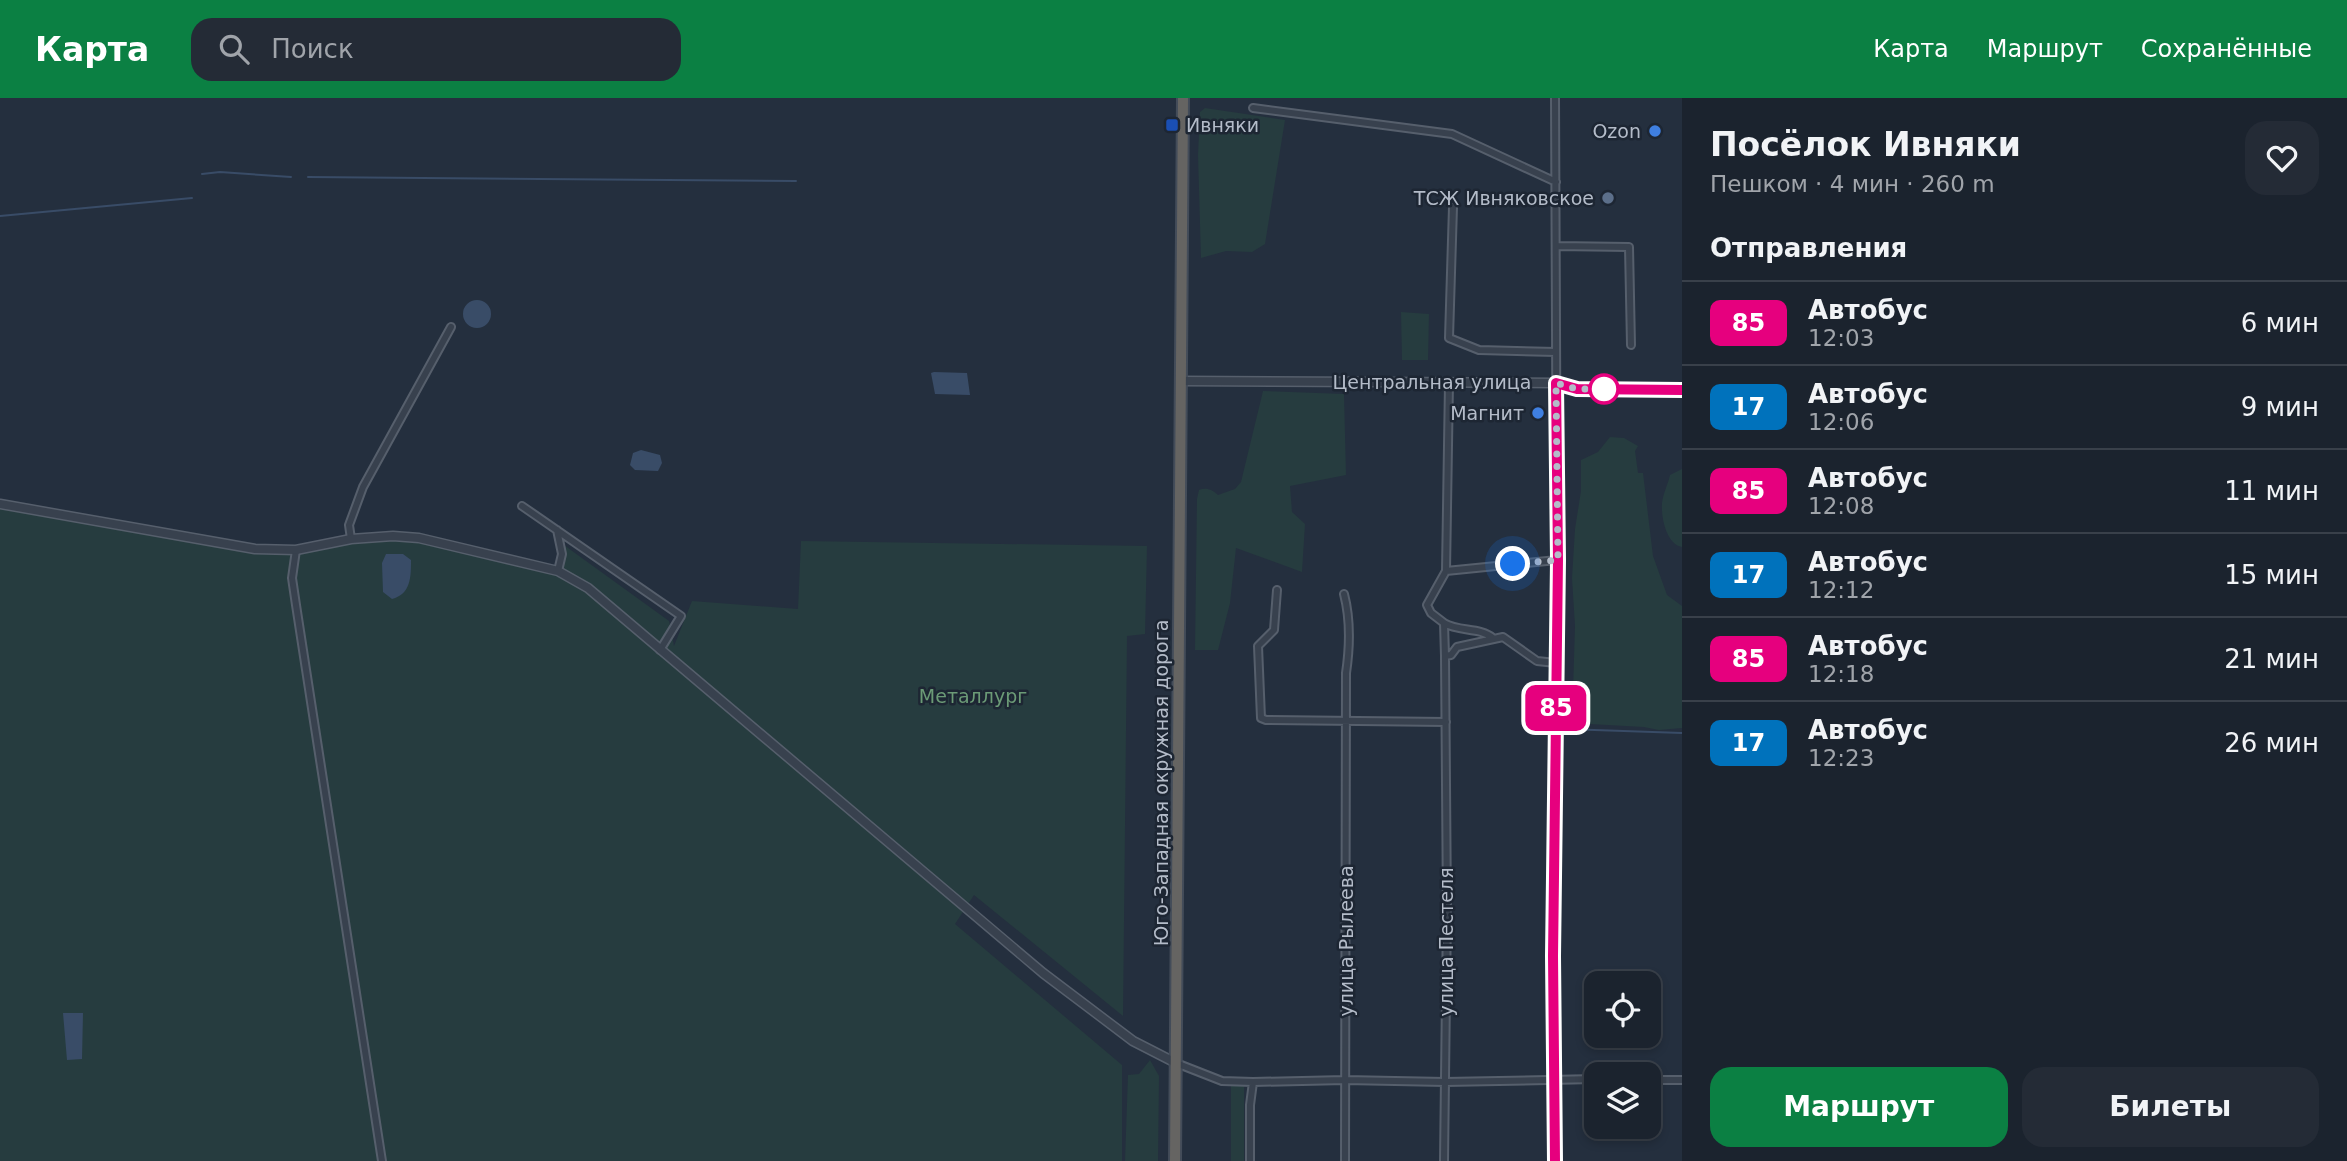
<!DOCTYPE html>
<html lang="ru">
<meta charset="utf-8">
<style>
body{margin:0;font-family:"DejaVu Sans",sans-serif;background:#242b36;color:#f1f3f6;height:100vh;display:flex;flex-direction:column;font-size:26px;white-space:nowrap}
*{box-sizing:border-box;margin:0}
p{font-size:23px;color:#a0a4aa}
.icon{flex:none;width:38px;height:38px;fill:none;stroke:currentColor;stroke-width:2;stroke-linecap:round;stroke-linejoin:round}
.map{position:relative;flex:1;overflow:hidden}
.drawer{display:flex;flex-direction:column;background:#1b232e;width:665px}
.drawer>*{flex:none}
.badge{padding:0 14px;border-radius:10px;font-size:24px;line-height:46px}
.controls{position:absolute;left:1584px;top:873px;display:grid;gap:14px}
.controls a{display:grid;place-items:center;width:77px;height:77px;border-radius:14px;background:#1b232e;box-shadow:0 4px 10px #0003,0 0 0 2px #39404a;font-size:35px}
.you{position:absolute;width:35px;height:35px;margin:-18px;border:5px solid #fff;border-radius:50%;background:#1a73e8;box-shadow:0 0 0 10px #1a73e833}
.map>.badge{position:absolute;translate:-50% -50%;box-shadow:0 0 0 4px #fff}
h2{padding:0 28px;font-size:26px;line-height:63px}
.round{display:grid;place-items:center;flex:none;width:74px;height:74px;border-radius:21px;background:#242b36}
.summary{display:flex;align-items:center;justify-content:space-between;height:119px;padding:0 28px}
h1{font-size:33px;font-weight:800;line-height:52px}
.action{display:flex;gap:14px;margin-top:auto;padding:14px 28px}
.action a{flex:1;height:80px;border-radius:21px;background:#0b8043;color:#fff;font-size:28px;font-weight:800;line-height:80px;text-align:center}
.action a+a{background:#242b36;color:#f1f3f6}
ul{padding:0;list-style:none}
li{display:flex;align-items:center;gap:21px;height:84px;padding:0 28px;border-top:2px solid #39404a}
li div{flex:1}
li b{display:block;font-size:26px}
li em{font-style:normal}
li .badge{min-width:77px;font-weight:700;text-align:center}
header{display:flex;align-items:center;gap:42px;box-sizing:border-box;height:98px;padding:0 35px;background:#0b8043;color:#fff}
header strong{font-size:33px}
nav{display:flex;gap:38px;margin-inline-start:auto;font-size:24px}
.search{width:490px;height:63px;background:#242b36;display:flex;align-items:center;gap:18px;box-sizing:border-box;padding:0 24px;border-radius:21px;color:#a0a4aa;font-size:26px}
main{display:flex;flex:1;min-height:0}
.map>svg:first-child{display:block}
.green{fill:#263c3f}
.water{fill:#394c67}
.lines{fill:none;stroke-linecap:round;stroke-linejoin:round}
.stream{stroke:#394c67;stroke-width:2}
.minor-casing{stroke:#565f6c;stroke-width:10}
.tertiary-casing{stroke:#565f6c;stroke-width:11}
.trunk-casing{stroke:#434c59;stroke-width:14}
.minor{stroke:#38414e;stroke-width:6}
.tertiary{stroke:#38414e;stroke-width:8}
.trunk{stroke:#656462;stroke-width:10}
.line-casing{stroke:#fff;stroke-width:16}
.line{stroke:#e6007e;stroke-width:10}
.walk{stroke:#b4bcc9;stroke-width:7;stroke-dasharray:0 12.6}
.transit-dot{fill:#1a4fb4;stroke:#1d2633;stroke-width:2.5}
.shop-dot{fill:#3f7fe0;stroke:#1d2633;stroke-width:2.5}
.service-dot{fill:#5c6f8a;stroke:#1d2633;stroke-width:2.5}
.stop-dot{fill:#fff;stroke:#e6007e;stroke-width:3.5}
.labels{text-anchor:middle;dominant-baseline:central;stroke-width:5;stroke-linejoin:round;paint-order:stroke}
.poi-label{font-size:19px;fill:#b4bcc9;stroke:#1d2633;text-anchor:end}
.street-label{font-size:19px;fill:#b4bcc9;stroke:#1d2633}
.park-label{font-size:19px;fill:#6b9a76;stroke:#1d2633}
</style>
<header>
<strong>Карта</strong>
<div class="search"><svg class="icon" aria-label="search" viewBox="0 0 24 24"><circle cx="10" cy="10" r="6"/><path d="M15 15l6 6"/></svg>Поиск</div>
<nav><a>Карта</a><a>Маршрут</a><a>Сохранённые</a></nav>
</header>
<main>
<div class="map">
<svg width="1682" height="1063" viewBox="0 0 1682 1063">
<rect width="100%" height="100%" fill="#242f3e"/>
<!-- green -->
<path class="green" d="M1205 10 1285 22 1265 146 1252 154 1226 153 1201 160 1198 57 1200 14Z
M1401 214 1429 216 1428 262H1402Z
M1263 293 1344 296 1346 377 1290 388 1292 414 1305 426 1302 474 1236 450 1230 505 1218 552H1195L1197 401 1199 392C1206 389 1213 392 1218 397L1235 391 1241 384Z
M1610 339 1624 340 1638 348 1635 353 1638 375H1643L1653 458 1667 497 1682 508V630L1659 632 1644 629 1572 625 1575 528 1572 480 1575 431 1581 393V362L1598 354Z
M1682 371V449C1666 446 1661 419 1662 405 1663 396 1668 386 1670 377Z
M0 406 273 453 393 438 557 473 562 456 557 442 669 523 674 548 692 503 798 511 801 443 1147 448 1145 536 1127 538 1123 918 974 797 955 826 1122 967V1063H0Z
M1150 962 1159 978 1158 1063H1125L1128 977 1139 976Z
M1231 987H1244V1063H1231Z"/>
<!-- water -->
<path class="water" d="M463 216a14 14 0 1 1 28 0a14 14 0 1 1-28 0Z
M934 274 967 275 970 297 935 296 931 275Z
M641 352 660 357 662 365 658 373 635 372 630 367 633 355Z
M386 456H403L411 462C411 479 411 496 392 501L383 494 382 465Z
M63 915H83L82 961 67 962Z"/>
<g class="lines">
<!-- stream -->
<path class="stream" d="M202 76 220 74 291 79
M308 79 796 83
M0 118 192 100
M1565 631 1682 635"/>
<!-- minor casing -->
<g class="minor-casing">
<path id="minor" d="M1253 10 1452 36 1556 84
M1453 109 1449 240 1479 252 1556 254
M1556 148 1629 149 1631 247
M522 408 681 518 660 552
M557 432 562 456 558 473
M351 441 349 427 363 389 451 229
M296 452 292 480 296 507 382 1063
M1446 473 1449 285
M1277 492 1274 532 1258 548 1261 620 1266 622 1446 624
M1344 496C1351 523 1350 548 1346 575L1345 1063
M1444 525C1459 534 1480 529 1493 540
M1445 558 1444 525 1431 515 1427 507 1446 473 1557 462
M1176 965 1222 983 1253 984 1345 982 1445 984 1596 981
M1648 982H1682
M1250 1063V1007L1253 984
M1444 1063 1447 814 1445 558 1451 557 1457 549 1503 539 1537 563 1556 565
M1555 1063 1553 858 1557 462 1555 0"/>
</g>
<!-- tertiary casing -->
<g class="tertiary-casing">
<path id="tertiary" d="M1181 283 1556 285 1577 291 1682 292
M0 406 255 451 296 452 351 441 393 438 419 440 558 473 588 490 1043 875 1133 943 1176 965"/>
</g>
<!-- trunk casing -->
<g class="trunk-casing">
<path id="trunk" d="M1175 1063 1183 0"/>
</g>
<!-- minor -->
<use href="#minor" class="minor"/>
<!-- tertiary -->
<use href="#tertiary" class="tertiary"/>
<!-- trunk -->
<use href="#trunk" class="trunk"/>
</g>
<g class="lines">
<!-- line casing -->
<g class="line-casing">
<path id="line" d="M1555 1063 1553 858 1558 462 1556 285 1577 291 1682 292"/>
</g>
<!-- line -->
<use href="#line" class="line"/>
<!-- walk -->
<path class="walk" d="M1513 466 1558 462 1556 285 1577 291H1604"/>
</g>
<!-- markers -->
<rect class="transit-dot" x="1165" y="20" width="14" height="14" rx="3.5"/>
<g class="shop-dot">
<circle cx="1655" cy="33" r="7"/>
<circle cx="1538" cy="315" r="7"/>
</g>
<circle class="service-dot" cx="1608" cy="100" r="7"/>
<circle class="stop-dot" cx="1604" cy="291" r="14"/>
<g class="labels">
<!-- poi labels -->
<g class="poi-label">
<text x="1186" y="27" text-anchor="start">Ивняки</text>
<text x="1641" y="33">Ozon</text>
<text x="1594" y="100">ТСЖ Ивняковское</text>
<text x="1524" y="315">Магнит</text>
</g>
<!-- street labels -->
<g class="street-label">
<text x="1432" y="284">Центральная улица</text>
<text transform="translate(1161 685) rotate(-90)">Юго-Западная окружная дорога</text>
<text transform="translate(1346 843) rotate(-90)">улица Рылеева</text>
<text transform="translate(1446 844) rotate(-90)">улица Пестеля</text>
</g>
<!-- park labels -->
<g class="park-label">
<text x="973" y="598">Металлург</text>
</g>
</g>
</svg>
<div class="controls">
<a><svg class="icon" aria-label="locate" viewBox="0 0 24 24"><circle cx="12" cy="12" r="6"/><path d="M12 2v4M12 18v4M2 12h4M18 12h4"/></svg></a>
<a><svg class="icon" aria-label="layers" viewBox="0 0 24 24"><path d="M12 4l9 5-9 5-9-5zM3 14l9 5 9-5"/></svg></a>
</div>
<div class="you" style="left:1513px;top:466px"></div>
<b class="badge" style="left:1556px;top:610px;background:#e6007e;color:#fff">85</b>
</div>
<section class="drawer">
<div class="summary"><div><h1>Посёлок Ивняки</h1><p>Пешком · 4 мин · 260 m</p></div><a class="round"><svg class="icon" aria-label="heart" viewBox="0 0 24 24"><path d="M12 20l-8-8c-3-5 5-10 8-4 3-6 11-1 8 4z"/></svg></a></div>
<h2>Отправления</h2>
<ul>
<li><span class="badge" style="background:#e6007e;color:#fff">85</span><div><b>Автобус</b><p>12:03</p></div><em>6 мин</em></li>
<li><span class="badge" style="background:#0072bc;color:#fff">17</span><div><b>Автобус</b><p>12:06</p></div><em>9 мин</em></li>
<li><span class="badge" style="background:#e6007e;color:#fff">85</span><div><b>Автобус</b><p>12:08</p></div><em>11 мин</em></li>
<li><span class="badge" style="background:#0072bc;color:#fff">17</span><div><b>Автобус</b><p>12:12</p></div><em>15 мин</em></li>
<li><span class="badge" style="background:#e6007e;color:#fff">85</span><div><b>Автобус</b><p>12:18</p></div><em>21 мин</em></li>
<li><span class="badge" style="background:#0072bc;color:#fff">17</span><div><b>Автобус</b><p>12:23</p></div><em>26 мин</em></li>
</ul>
<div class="action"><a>Маршрут</a><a>Билеты</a></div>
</section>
</main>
